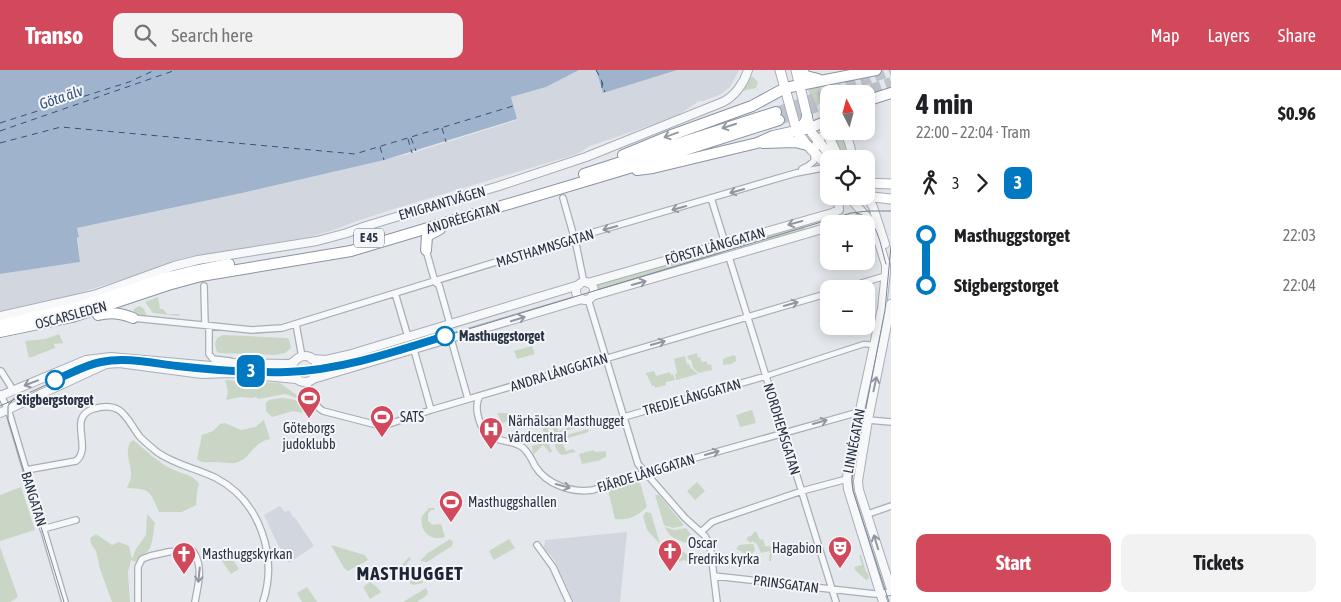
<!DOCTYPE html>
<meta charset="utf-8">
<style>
body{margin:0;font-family:"Asap Condensed",sans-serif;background:#f2f2f2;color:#202124;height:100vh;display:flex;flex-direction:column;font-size:19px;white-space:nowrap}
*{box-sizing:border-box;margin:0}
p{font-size:16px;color:#757577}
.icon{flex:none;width:28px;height:28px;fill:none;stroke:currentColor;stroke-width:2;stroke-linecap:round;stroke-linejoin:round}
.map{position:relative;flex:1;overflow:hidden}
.side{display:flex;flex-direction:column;background:#fff;width:450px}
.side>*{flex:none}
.badge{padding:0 10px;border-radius:8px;font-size:18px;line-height:32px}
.needle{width:32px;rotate:354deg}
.controls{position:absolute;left:820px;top:15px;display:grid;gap:10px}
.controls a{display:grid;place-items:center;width:55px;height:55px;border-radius:10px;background:#fff;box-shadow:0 2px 12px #0003;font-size:25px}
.map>.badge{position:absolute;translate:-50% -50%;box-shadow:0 0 0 2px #fff}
.legs{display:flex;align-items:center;gap:8px;height:55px;padding:0 25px;font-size:16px}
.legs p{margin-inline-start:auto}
.head{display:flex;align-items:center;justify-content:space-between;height:85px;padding:0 25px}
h1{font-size:28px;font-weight:700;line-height:38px}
.primary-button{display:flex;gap:10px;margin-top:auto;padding:10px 25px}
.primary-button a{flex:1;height:58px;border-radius:10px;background:#d1495b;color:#fff;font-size:20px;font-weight:700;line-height:58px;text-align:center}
.primary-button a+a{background:#f2f2f2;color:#202124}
ul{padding:0 25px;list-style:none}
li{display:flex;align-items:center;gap:18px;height:50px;font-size:19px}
li i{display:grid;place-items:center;width:8px;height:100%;margin:0 6px;background:currentColor}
li i::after{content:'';width:12px;height:12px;margin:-6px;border:4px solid;border-radius:50%;background:#fff}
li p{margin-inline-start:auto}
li:first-child i{background:linear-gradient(#0000 50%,currentColor 0)}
li:last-child i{background:linear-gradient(currentColor 50%,#0000 0)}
header{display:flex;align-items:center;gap:30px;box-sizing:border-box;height:70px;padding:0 25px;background:#d1495b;color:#fff}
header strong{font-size:24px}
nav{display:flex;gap:28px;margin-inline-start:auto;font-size:18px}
.search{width:350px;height:45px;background:#f2f2f2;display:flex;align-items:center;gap:12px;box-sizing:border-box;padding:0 18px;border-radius:10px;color:#757577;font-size:19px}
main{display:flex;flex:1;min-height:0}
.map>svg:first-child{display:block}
.built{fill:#d2d6de}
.green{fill:#c9d6c5}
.water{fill:#9fb4cc}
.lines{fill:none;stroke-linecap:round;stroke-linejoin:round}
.ferry{stroke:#34527a;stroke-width:1;stroke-dasharray:6 5;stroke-linecap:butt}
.trunk-tunnel{stroke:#bfc3cb;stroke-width:10;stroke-dasharray:10 5;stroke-linecap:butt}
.pedestrian-casing{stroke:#a9aeb7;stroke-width:7}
.minor-casing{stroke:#a9aeb7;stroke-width:8}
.tertiary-casing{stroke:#a9aeb7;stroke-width:10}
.secondary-casing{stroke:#a9aeb7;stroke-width:11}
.trunk-casing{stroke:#8b94a3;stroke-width:12}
.pedestrian{stroke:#f7f8fa;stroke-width:4.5}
.minor{stroke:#f7f8fa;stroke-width:5.5}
.tertiary{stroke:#f7f8fa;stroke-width:8}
.secondary{stroke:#fff;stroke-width:9}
.trunk{stroke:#fff;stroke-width:10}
.tram{stroke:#7d8696;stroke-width:1}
.oneway{stroke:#959aa2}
.oneway2{stroke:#9196a0}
.line-1-casing{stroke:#fff;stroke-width:11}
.line-1{stroke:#0079c2;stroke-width:8}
.stop-1-dot{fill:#fff;stroke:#0079c2;stroke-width:2.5}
.labels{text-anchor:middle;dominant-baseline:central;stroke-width:4;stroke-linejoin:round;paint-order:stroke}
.shield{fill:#f4f6f9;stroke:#676e7b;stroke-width:1}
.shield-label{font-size:12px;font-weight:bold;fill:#2b3445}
.street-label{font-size:14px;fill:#2b3445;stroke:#f4f6f9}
.stop-label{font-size:14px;font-weight:bold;fill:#2b3445;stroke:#f4f6f9;text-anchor:start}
.poi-label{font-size:14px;fill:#2b3445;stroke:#f4f6f9;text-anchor:start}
.water-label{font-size:15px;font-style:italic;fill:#34527a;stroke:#f4f6f9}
.district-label{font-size:19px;font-weight:bold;letter-spacing:1px;fill:#1d2536;stroke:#f4f6f9}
</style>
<header>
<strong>Transo</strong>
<div class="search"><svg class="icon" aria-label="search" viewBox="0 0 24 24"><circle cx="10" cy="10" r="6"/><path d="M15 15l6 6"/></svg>Search here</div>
<nav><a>Map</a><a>Layers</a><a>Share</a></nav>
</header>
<main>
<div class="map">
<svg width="891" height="532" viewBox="0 0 891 532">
<rect width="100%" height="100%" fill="#e4e7ec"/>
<!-- built -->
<path class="built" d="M579 0H596L602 20 677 0H739L730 17 721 24 704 31H699L675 47 590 76 577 84 400 137 354 152 334 160 309 167 193 187 73 225 0 241V204L80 192 77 158 242 123 412 83 517 50 511 27 546 17Z
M280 436 285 442 289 440 293 447 295 448 314 476 289 493 276 471 264 445Z
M627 462 620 532H574L554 489 544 478 545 470Z"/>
<!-- green -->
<path class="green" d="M753 7 758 12 756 18 741 21 749 8Z
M820 16 824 30 812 40 808 18Z
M834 66C846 68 847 78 851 89H845L832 69Z
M803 153 805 160 782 166 777 169 740 180 737 171Z
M720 179 722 184 720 186 598 222 596 221 594 216 597 213Z
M158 227 160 239H163L167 244H179L180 246 153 243 145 232Z
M139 236 144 239 147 247 135 245 133 243 134 239Z
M59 264 63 273 54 274 55 278 29 288 25 271 45 269Z
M223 265 286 268 289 269 291 278 285 283 275 285 219 283 217 282 215 274 217 268Z
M532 276 535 284 517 289 514 281Z
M697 283 698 288 700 287 702 292 706 291 708 295 711 294 712 300 699 303 693 298 691 290H689L687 286Z
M734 285 736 287V291L731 294 723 295V289Z
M685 286 687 294H689L691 298 698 304 676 310 675 304 677 303 674 289Z
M654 301 656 306 670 302 671 305 673 304 675 310 666 312V315L655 318V316H652L646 303Z
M225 310 280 313 305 331 285 324 258 329 256 327 252 328 241 327 226 330 228 321Z
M281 328C290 329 300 329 305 338L302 343 293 341 272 347 266 341V333L269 330Z
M752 340 756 353 740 357 736 345Z
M497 343H509V347L513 350 502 353Z
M552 345 558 361 581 353 582 356 555 364 548 346Z
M544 347 549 362 547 367 531 371 523 370 544 365 541 348Z
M264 350 270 369C251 373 251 390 235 393 229 394 221 392 215 392 207 392 203 394 197 389L202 365 213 361 220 354 225 353 241 360 255 357Z
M588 359 589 361 586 363 561 370 566 381 573 379 576 382 562 385C557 383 553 374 555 368Z
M133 370C147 381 161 396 179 402 187 405 194 406 199 414L197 421 196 435 182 442H159C150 421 151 419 127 418 128 414 131 410 131 406 132 395 122 378 133 370Z
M548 371 552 382 550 383 543 375 533 385 532 376Z
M594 380 595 382 606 381V387L602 389 601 388V390L582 394 579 384Z
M637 411 640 412 647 437C637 446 628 451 615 449L608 420Z
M697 412 705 421 695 430 687 421Z
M21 417 35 460 0 471V425Z
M655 425H659L683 454V456L673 458 664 455Z
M429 438H434L435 440H431L428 444V451L433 455 441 454 445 467C430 472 419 461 422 446Z
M646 442 651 443 660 474 647 460 643 446Z
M147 444 155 453C153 461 153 476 148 481 144 485 139 488 135 492L131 490 128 502 130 532H112L100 499 96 481 91 474 90 468 96 464 112 475 119 472 129 476 132 489 136 479 146 465Z
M665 457 674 460 686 458 699 475 695 477C684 470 671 472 665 457Z
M755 461 757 463 760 470 763 469 765 476 773 477 771 491H769L770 481 761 483 757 474 752 471 751 473 747 470V467L751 466Z
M450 469 453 472 452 476 427 492 420 491 428 483Z
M509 469 515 478 494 490 489 481Z
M749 474H753L755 480 750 486 736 479 739 475Z
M331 475 365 485 368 490 348 501 344 498Z
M671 476C679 481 692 483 693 494L690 495 689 492 684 490 679 492 678 484 670 480Z
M0 477 18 527 10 532H0Z
M230 485 239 499 231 504 222 491Z
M859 485H861L866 502H867L869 508 866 510 855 500 854 497 862 495Z
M409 487 411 489 407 493V499L411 502H420L423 513 413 515 403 508 402 495Z
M370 512 377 517 381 522 370 529 363 517Z
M307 517 317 532H302L297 523Z
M426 518 428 522 427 525 417 532H403Z"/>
<!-- water -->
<path class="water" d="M0 0H579L546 17 511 27 517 49 384 90 242 123 77 158 79 167 77 168 80 192 0 204Z
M596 0H677L603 23Z"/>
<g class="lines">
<!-- ferry -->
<path class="ferry" d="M596 0 601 9 605 22
M602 12V20
M0 53 129 12 155 0
M442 58 446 72
M0 61 176 0
M411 68 416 81
M408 69 412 83
M0 73 61 57 355 84 513 36
M380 77 384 90"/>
<!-- trunk-tunnel -->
<path class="trunk-tunnel" d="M857 24 891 12
M776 42 891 1
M779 50 829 33"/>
<!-- pedestrian casing -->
<g class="pedestrian-casing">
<path id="pedestrian" d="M766 306 864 274 875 275"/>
</g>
<!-- minor casing -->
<g class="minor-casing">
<path id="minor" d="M802 99 808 96 814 91V83
M563 128 576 174 584 213
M711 128 725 173
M426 180 435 212 439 215 450 254
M729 187 836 532
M204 216 205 255
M842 219 882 207H886
M395 223 408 267
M588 229 638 394 685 448 705 466 710 475 717 532
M133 248 252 260 282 258 574 168 796 103 828 97
M296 254 302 287
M209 256V284L213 289 230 291
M451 269 468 329
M414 280 431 340
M0 301H1L13 320
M307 312C310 323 313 335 323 341L377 355H386L431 340 829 223
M0 324 8 339 65 532
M479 327C474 338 479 354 486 364 496 372 512 370 522 377 528 381 532 390 535 396 547 415 572 423 593 420L656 399 859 342
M624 347 766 306
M868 350 891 352
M26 400 76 391C93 378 67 347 93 339 123 330 126 349 140 367 145 372 151 377 157 382 175 395 196 398 216 408 260 431 278 486 263 532
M868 444 891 436
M43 459 76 450
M702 461 712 452 717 450 802 421 847 409
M537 475 553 497 569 532
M714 506 875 524 891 522
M138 532V497L142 489 150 486 168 482 186 480 193 481C204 497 198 514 195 532"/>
</g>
<!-- tertiary casing -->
<g class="tertiary-casing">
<path id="tertiary" d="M814 82C816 69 825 60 839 63 841 63 844 64 846 66 850 71 851 82 853 89
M866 124 873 137 885 174
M848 126 873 154 886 195V202L882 238 848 396 847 409 848 419 883 532
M839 154 867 147
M576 221a9 9 0 1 1 18 0a9 9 0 1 1-18 0Z
M588 213 832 143 839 140 838 126
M592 226 829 157
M891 234 868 350 858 411 859 420 891 519
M0 246 94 225 174 196 198 190 317 171 347 163 366 156 499 116 586 87 723 32C735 26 744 13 748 0
M292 299a13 13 0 1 1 26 0a13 13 0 1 1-26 0Z
M312 289 326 290 348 285 579 215
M313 309 582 229
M0 326 86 290 111 287 211 296 231 293 290 294 296 290
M0 343 106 294 119 293 202 304 232 303 296 309"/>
</g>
<!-- secondary casing -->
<g class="secondary-casing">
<path id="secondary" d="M780 0 797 62 807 75 829 97
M796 0 807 46 812 63 833 89
M827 63 839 89
M866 113 891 114
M864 126 891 129"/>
</g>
<!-- trunk casing -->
<g class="trunk-casing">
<path id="trunk" d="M801 0 806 6 818 9
M866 31 891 23
M797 62 806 51 807 46
M827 63 829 56
M763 73 795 72 807 75
M623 85 669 66 752 36 785 18 876 0
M637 100 653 98 757 73 773 66 810 58 829 50
M584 104 776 42
M426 180 427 166 440 159
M98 245C111 242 120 243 133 248
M0 255 79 237 165 208 189 202 229 194
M0 262 72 247 168 215 201 206 351 181 626 99 779 50"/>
</g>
<!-- pedestrian -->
<use href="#pedestrian" class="pedestrian"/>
<!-- minor -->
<use href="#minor" class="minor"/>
<!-- tertiary -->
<use href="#tertiary" class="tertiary"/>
<!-- secondary -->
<use href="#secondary" class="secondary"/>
<!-- trunk -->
<use href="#trunk" class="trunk"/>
<!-- tram -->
<path class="tram" d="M856 143C878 147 880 175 886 194
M14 328 8 336V349L64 532
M0 336 90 295 111 290 195 298 274 302 318 300 373 288 851 143 868 141H891
M889 532 853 421 852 409 885 240 891 176"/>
</g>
<!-- one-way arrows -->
<defs><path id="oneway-shaft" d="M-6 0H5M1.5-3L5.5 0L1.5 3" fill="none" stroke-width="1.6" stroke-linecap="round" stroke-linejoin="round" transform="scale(1.25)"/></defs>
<g class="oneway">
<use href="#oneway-shaft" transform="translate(729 56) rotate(162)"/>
<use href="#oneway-shaft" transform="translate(671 65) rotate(160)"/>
</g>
<g class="oneway2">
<use href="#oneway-shaft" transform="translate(737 121) rotate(164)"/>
<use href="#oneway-shaft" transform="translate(679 138) rotate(164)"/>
<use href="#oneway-shaft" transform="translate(795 153) rotate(165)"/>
<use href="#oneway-shaft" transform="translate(610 158) rotate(164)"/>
<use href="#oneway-shaft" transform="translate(639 213) rotate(-16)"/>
<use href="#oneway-shaft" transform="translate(791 234) rotate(-16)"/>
<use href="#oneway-shaft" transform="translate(518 249) rotate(-17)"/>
<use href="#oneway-shaft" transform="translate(658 273) rotate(-16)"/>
<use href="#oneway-shaft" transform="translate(31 313) rotate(159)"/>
<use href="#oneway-shaft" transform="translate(875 314) rotate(-78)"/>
<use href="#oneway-shaft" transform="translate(820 352) rotate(-16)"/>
<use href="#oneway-shaft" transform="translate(712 383) rotate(-16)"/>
<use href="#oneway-shaft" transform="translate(563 416) rotate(15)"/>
<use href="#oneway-shaft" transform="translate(876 472) rotate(-107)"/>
<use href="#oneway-shaft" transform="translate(199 505) rotate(96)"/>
</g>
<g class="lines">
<!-- line-1 casing -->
<g class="line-1-casing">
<path id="line-1" d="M55 310C70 304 85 295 101 292 126 287 152 293 177 296 213 300 250 303 287 302 341 300 394 282 445 266"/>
</g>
<!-- line-1 -->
<use href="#line-1" class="line-1"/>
</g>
<!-- icons -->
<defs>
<g id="stadium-pin" transform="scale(1.25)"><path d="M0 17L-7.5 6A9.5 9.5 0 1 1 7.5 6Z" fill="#d1495b" stroke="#f4f6f9"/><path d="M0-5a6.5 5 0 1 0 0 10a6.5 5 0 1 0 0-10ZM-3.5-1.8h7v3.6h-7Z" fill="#fff"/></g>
<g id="hospital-pin" transform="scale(1.25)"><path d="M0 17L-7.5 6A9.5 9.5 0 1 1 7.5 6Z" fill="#d1495b" stroke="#f4f6f9"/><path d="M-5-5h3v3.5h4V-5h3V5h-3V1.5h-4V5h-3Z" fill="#fff"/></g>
<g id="theatre-pin" transform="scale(1.25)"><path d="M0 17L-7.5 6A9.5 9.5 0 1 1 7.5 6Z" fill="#d1495b" stroke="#f4f6f9"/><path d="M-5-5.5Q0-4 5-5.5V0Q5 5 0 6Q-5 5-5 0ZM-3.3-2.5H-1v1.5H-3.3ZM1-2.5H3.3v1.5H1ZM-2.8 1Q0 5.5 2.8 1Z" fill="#fff"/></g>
<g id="church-pin" transform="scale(1.25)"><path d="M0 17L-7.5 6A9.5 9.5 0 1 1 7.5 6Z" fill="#d1495b" stroke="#f4f6f9"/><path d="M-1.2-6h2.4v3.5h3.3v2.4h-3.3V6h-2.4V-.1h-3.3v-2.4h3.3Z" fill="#fff"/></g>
</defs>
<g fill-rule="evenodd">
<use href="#stadium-pin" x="309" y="328"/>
<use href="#stadium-pin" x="382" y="347"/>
<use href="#hospital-pin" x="491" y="359"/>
<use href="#stadium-pin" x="451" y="432"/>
<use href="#theatre-pin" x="840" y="478"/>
<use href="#church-pin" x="670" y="481"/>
<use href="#church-pin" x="184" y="484"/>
</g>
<!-- markers -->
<g class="stop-1-dot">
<circle cx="445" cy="266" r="9"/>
<circle cx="55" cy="310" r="9"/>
</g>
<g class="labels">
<!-- shield labels -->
<rect class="shield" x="354" y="158.5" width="30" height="19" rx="4"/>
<g class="shield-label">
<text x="369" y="168">E 45</text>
</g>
<!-- street labels -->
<g class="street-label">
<text transform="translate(442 133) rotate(-16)">EMIGRANTVÄGEN</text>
<text transform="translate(463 148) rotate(-17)">ANDRÉEGATAN</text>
<text transform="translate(715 176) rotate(-16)">FÖRSTA LÅNGGATAN</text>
<text transform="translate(545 178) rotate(-17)">MASTHAMNSGATAN</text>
<text transform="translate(71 245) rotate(-15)">OSCARSLEDEN</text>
<text transform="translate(559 302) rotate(-17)">ANDRA LÅNGGATAN</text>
<text transform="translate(692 327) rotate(-16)">TREDJE LÅNGGATAN</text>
<text transform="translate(782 359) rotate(73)">NORDHEMSGATAN</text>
<text transform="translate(854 371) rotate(-79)">LINNÉGATAN</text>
<text transform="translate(646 403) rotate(-17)">FJÄRDE LÅNGGATAN</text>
<text transform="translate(34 429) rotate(73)">BANGATAN</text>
<text transform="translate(786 514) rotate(7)">PRINSGATAN</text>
</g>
<!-- stop labels -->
<g class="stop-label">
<text x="459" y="266">Masthuggstorget</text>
<text x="55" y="330" text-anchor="middle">Stigbergstorget</text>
</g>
<!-- poi labels -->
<g class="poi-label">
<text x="400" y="347">SATS</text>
<text x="508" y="351">Närhälsan Masthugget<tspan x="508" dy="16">vårdcentral</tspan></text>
<text x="309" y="358" text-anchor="middle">Göteborgs<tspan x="309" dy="16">judoklubb</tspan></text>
<text x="468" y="432">Masthuggshallen</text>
<text x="688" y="473">Oscar<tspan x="688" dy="16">Fredriks kyrka</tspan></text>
<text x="822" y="478" text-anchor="end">Hagabion</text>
<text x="202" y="484">Masthuggskyrkan</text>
</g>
<!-- water labels -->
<g class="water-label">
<text transform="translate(61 27) rotate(-19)">Göta älv</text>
</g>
<!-- district labels -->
<g class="district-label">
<text x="410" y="503">MASTHUGGET</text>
</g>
</g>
</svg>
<div class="controls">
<a><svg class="needle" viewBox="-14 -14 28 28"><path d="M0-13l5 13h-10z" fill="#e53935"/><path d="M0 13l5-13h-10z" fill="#757577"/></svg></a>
<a><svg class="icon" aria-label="locate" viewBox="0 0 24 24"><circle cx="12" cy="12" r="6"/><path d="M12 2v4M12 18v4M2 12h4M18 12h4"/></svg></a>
<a>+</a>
<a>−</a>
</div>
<b class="badge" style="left:251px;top:301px;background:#0079c2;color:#fff">3</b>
</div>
<section class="side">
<div class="head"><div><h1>4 min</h1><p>22:00 – 22:04 · Tram</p></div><b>$0.96</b></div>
<div class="legs"><svg class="icon" aria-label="walk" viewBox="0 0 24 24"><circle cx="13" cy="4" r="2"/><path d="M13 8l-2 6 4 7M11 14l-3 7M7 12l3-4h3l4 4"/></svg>3<svg class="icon" aria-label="forward" viewBox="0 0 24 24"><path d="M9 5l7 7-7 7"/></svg><b class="badge" style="background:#0079c2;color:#fff">3</b></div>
<ul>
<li><i style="color:#0079c2"></i><b>Masthuggstorget</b><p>22:03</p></li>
<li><i style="color:#0079c2"></i><b>Stigbergstorget</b><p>22:04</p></li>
</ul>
<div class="primary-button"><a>Start</a><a>Tickets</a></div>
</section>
</main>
